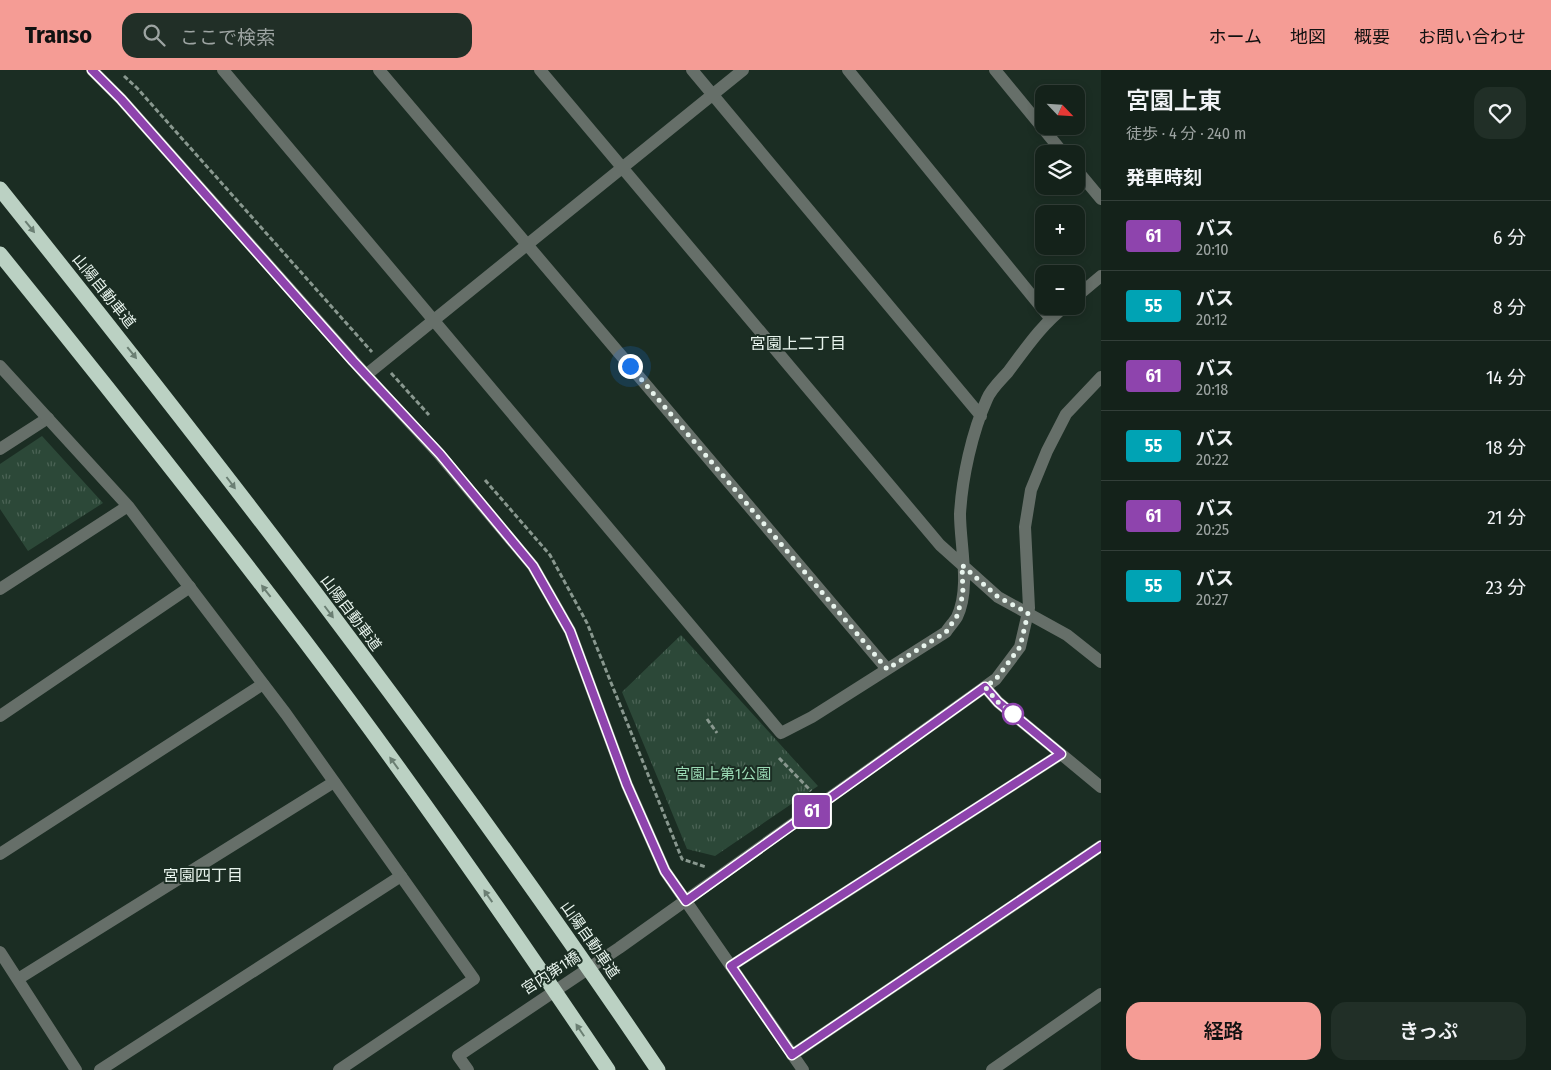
<!DOCTYPE html>
<html lang="ja">
<meta charset="utf-8">
<style>
body{margin:0;font-family:"Fira Sans Condensed","Noto Sans JP",sans-serif;background:#212f27;color:#f1f3f6;height:100vh;display:flex;flex-direction:column;font-size:19px;white-space:nowrap}
*{box-sizing:border-box;margin:0}
p{font-size:16px;color:#9da4a2}
.icon{flex:none;width:28px;height:28px;fill:none;stroke:currentColor;stroke-width:2;stroke-linecap:round;stroke-linejoin:round}
.map{position:relative;flex:1;overflow:hidden}
.side{display:flex;flex-direction:column;background:#14221a;width:450px}
.side>*{flex:none}
.badge{padding:0 10px;border-radius:4px;font-size:18px;line-height:32px}
.needle{width:32px;rotate:115deg}
.buttons{position:absolute;left:1035px;top:15px;display:grid;gap:10px}
.buttons a{display:grid;place-items:center;width:50px;height:50px;border-radius:10px;background:#14221a;box-shadow:0 2px 8px #0003,0 0 0 1px #333f39;font-size:25px}
.you{position:absolute;width:25px;height:25px;margin:-12px;border:4px solid #fff;border-radius:50%;background:#1a73e8;box-shadow:0 0 0 8px #1a73e833}
.map>.badge{position:absolute;translate:-50% -50%;box-shadow:0 0 0 2px #fff}
h2{padding:0 25px;font-size:19px;line-height:45px}
.round{display:grid;place-items:center;flex:none;width:52px;height:52px;border-radius:15px;background:#212f27}
.overview{display:flex;align-items:center;justify-content:space-between;height:85px;padding:0 25px}
h1{font-size:24px;font-weight:600;line-height:38px}
.action{display:flex;gap:10px;margin-top:auto;padding:10px 25px}
.action a{flex:1;height:58px;border-radius:15px;background:#f59c95;color:#111;font-size:20px;font-weight:600;line-height:58px;text-align:center}
.action a+a{background:#212f27;color:#f1f3f6}
ul{padding:0;list-style:none}
li{display:flex;align-items:center;gap:15px;height:70px;padding:0 25px;border-top:1px solid #333f39}
li div{flex:1}
li b{display:block;font-size:19px}
li em{font-style:normal}
li .badge{min-width:55px;font-weight:700;text-align:center}
header{display:flex;align-items:center;gap:30px;box-sizing:border-box;height:70px;padding:0 25px;background:#f59c95;color:#111}
header strong{font-size:24px}
nav{display:flex;gap:28px;margin-inline-start:auto;font-size:18px}
.search{width:350px;height:45px;background:#212f27;display:flex;align-items:center;gap:12px;box-sizing:border-box;padding:0 18px;border-radius:15px;color:#9da4a2;font-size:19px}
main{display:flex;flex:1;min-height:0}
.map>svg:first-child{display:block}
.park{fill:url(#park-tufts)}
.lines{fill:none;stroke-linecap:round;stroke-linejoin:round}
.path{stroke:#89988f;stroke-width:3;stroke-dasharray:5 2.5;stroke-linecap:butt}
.minor{stroke:#666f69;stroke-width:12}
.tertiary{stroke:#666f69;stroke-width:12}
.motorway{stroke:#bbd1c3;stroke-width:15}
.oneway{fill:#6b7f73}
.line-casing{stroke:#fff;stroke-width:11}
.line{stroke:#8e44ad;stroke-width:8}
.walk{stroke:#e8f4ed;stroke-width:5;stroke-dasharray:0 9}
.stop-dot{fill:#fff;stroke:#8e44ad;stroke-width:2.5}
.labels{text-anchor:middle;dominant-baseline:central;stroke-width:4;stroke-linejoin:round;paint-order:stroke}
.street-label{font-size:15px;fill:#e8f4ed;stroke:#1b2d23}
.park-label{font-size:15px;fill:#9bdab5;stroke:#1b2d23}
.neighbourhood-label{font-size:16px;fill:#e8f4ed;stroke:#1b2d23}
</style>
<header>
<strong>Transo</strong>
<div class="search"><svg class="icon" aria-label="search" viewBox="0 0 24 24"><circle cx="10" cy="10" r="6"/><path d="M15 15l6 6"/></svg>ここで検索</div>
<nav><a>ホーム</a><a>地図</a><a>概要</a><a>お問い合わせ</a></nav>
</header>
<main>
<div class="map">
<svg width="1101" height="1000" viewBox="0 0 1101 1000">
<defs>
<pattern id="park-tufts" width="24" height="20" patternUnits="userSpaceOnUse" patternTransform="scale(1.25)"><rect width="24" height="20" fill="#2c4838"/><path d="M3 7l-1-3M5 7V3M7 7l1-3M15 17l-1-3M17 17v-4M19 17l1-3" fill="none" stroke="#4b6355"/></pattern>
</defs>
<rect width="100%" height="100%" fill="#1b2d23"/>
<!-- park -->
<path class="park" d="M42 366 103 433 28 481 0 439V394Z
M681 565 818 716 715 786 687 779 622 622Z"/>
<g class="lines">
<!-- path -->
<path class="path" d="M124 6 137 18 372 282
M391 303 429 345
M485 410 550 485 587 553 682 789 706 797
M707 649 717 663
M779 688 811 721"/>
<!-- minor -->
<path class="minor" d="M223 0 781 663 812 647 946 562C949 557 954 552 957 547 971 518 960 475 960 444 962 408 972 362 987 329 991 319 1001 310 1008 302 1026 278 1042 254 1066 236
M379 0 887 599
M540 0 940 475 998 527 1067 565 1101 592
M692 0 981 346
M848 0 1050 248
M995 0 1064 84
M1076 99 1101 129
M1076 227 1101 206
M366 305 743 0
M0 379 48 348
M985 617 998 632 1101 717
M0 646 190 517
M0 784 263 614
M0 882 76 1000
M731 896 1061 684
M18 909 334 712
M792 985 1101 776
M100 1000 401 806
M992 1000 1101 924"/>
<!-- tertiary -->
<path class="tertiary" d="M92 0 121 29 366 305 439 384 533 496 570 561 627 715 665 801 803 1000
M0 296 128 436 286 644 474 909 339 1000
M0 519 128 436
M468 1000 458 986 619 878 996 609 1020 577 1029 538 1025 457 1031 420 1047 381 1066 344 1101 307"/>
<!-- motorway -->
<path class="motorway" d="M0 119C229 405 453 696 658 1000
M0 184C103 311 205 440 304 570 410 710 510 854 608 1000"/>
</g>
<!-- one-way arrows -->
<defs><path id="oneway-solid" d="M-6-.8H1V-3.2L6.5 0L1 3.2V.8H-6Z" transform="scale(1.25)"/></defs>
<g class="oneway">
<use href="#oneway-solid" transform="translate(30 157) rotate(51)"/>
<use href="#oneway-solid" transform="translate(132 283) rotate(51)"/>
<use href="#oneway-solid" transform="translate(231 413) rotate(53)"/>
<use href="#oneway-solid" transform="translate(266 521) rotate(-128)"/>
<use href="#oneway-solid" transform="translate(329 542) rotate(53)"/>
<use href="#oneway-solid" transform="translate(394 693) rotate(-126)"/>
<use href="#oneway-solid" transform="translate(488 826) rotate(-125)"/>
<use href="#oneway-solid" transform="translate(580 960) rotate(-124)"/>
</g>
<g class="lines">
<!-- line casing -->
<g class="line-casing">
<path id="line" d="M92 0 121 29 353 291 440 384 533 496 570 561 627 715 665 801 686 831 985 617 998 632 1061 684 731 896 792 985 1101 776"/>
</g>
<!-- line -->
<use href="#line" class="line"/>
<!-- walk -->
<path class="walk" d="M630 296 887 599 946 562 957 546 963 524 962 495 998 527 1028 543 1020 577 996 609 985 617 998 632 1013 644"/>
</g>
<!-- markers -->
<circle class="stop-dot" cx="1013" cy="644" r="10"/>
<g class="labels">
<!-- street labels -->
<g class="street-label">
<text transform="translate(104 221) rotate(51)">山陽自動車道</text>
<text transform="translate(351 543) rotate(53)">山陽自動車道</text>
<text transform="translate(590 870) rotate(55)">山陽自動車道</text>
<text transform="translate(551 903) rotate(-33)">宮内第1橋</text>
</g>
<!-- park labels -->
<g class="park-label">
<text x="723" y="704">宮園上第1公園</text>
</g>
<!-- neighbourhood labels -->
<g class="neighbourhood-label">
<text x="798" y="273">宮園上二丁目</text>
<text x="203" y="805">宮園四丁目</text>
</g>
</g>
</svg>
<div class="buttons">
<a><svg class="needle" viewBox="-14 -14 28 28"><path d="M0-13l5 13h-10z" fill="#e53935"/><path d="M0 13l5-13h-10z" fill="#9da4a2"/></svg></a>
<a><svg class="icon" aria-label="layers" viewBox="0 0 24 24"><path d="M12 4l9 5-9 5-9-5zM3 14l9 5 9-5"/></svg></a>
<a>+</a>
<a>−</a>
</div>
<div class="you" style="left:630px;top:296px"></div>
<b class="badge" style="left:812px;top:741px;background:#8e44ad;color:#fff">61</b>
</div>
<section class="side">
<div class="overview"><div><h1>宮園上東</h1><p>徒歩 · 4 分 · 240 m</p></div><a class="round"><svg class="icon" aria-label="heart" viewBox="0 0 24 24"><path d="M12 20l-8-8c-3-5 5-10 8-4 3-6 11-1 8 4z"/></svg></a></div>
<h2>発車時刻</h2>
<ul>
<li><span class="badge" style="background:#8e44ad;color:#fff">61</span><div><b>バス</b><p>20:10</p></div><em>6 分</em></li>
<li><span class="badge" style="background:#00a3b4;color:#fff">55</span><div><b>バス</b><p>20:12</p></div><em>8 分</em></li>
<li><span class="badge" style="background:#8e44ad;color:#fff">61</span><div><b>バス</b><p>20:18</p></div><em>14 分</em></li>
<li><span class="badge" style="background:#00a3b4;color:#fff">55</span><div><b>バス</b><p>20:22</p></div><em>18 分</em></li>
<li><span class="badge" style="background:#8e44ad;color:#fff">61</span><div><b>バス</b><p>20:25</p></div><em>21 分</em></li>
<li><span class="badge" style="background:#00a3b4;color:#fff">55</span><div><b>バス</b><p>20:27</p></div><em>23 分</em></li>
</ul>
<div class="action"><a>経路</a><a>きっぷ</a></div>
</section>
</main>
